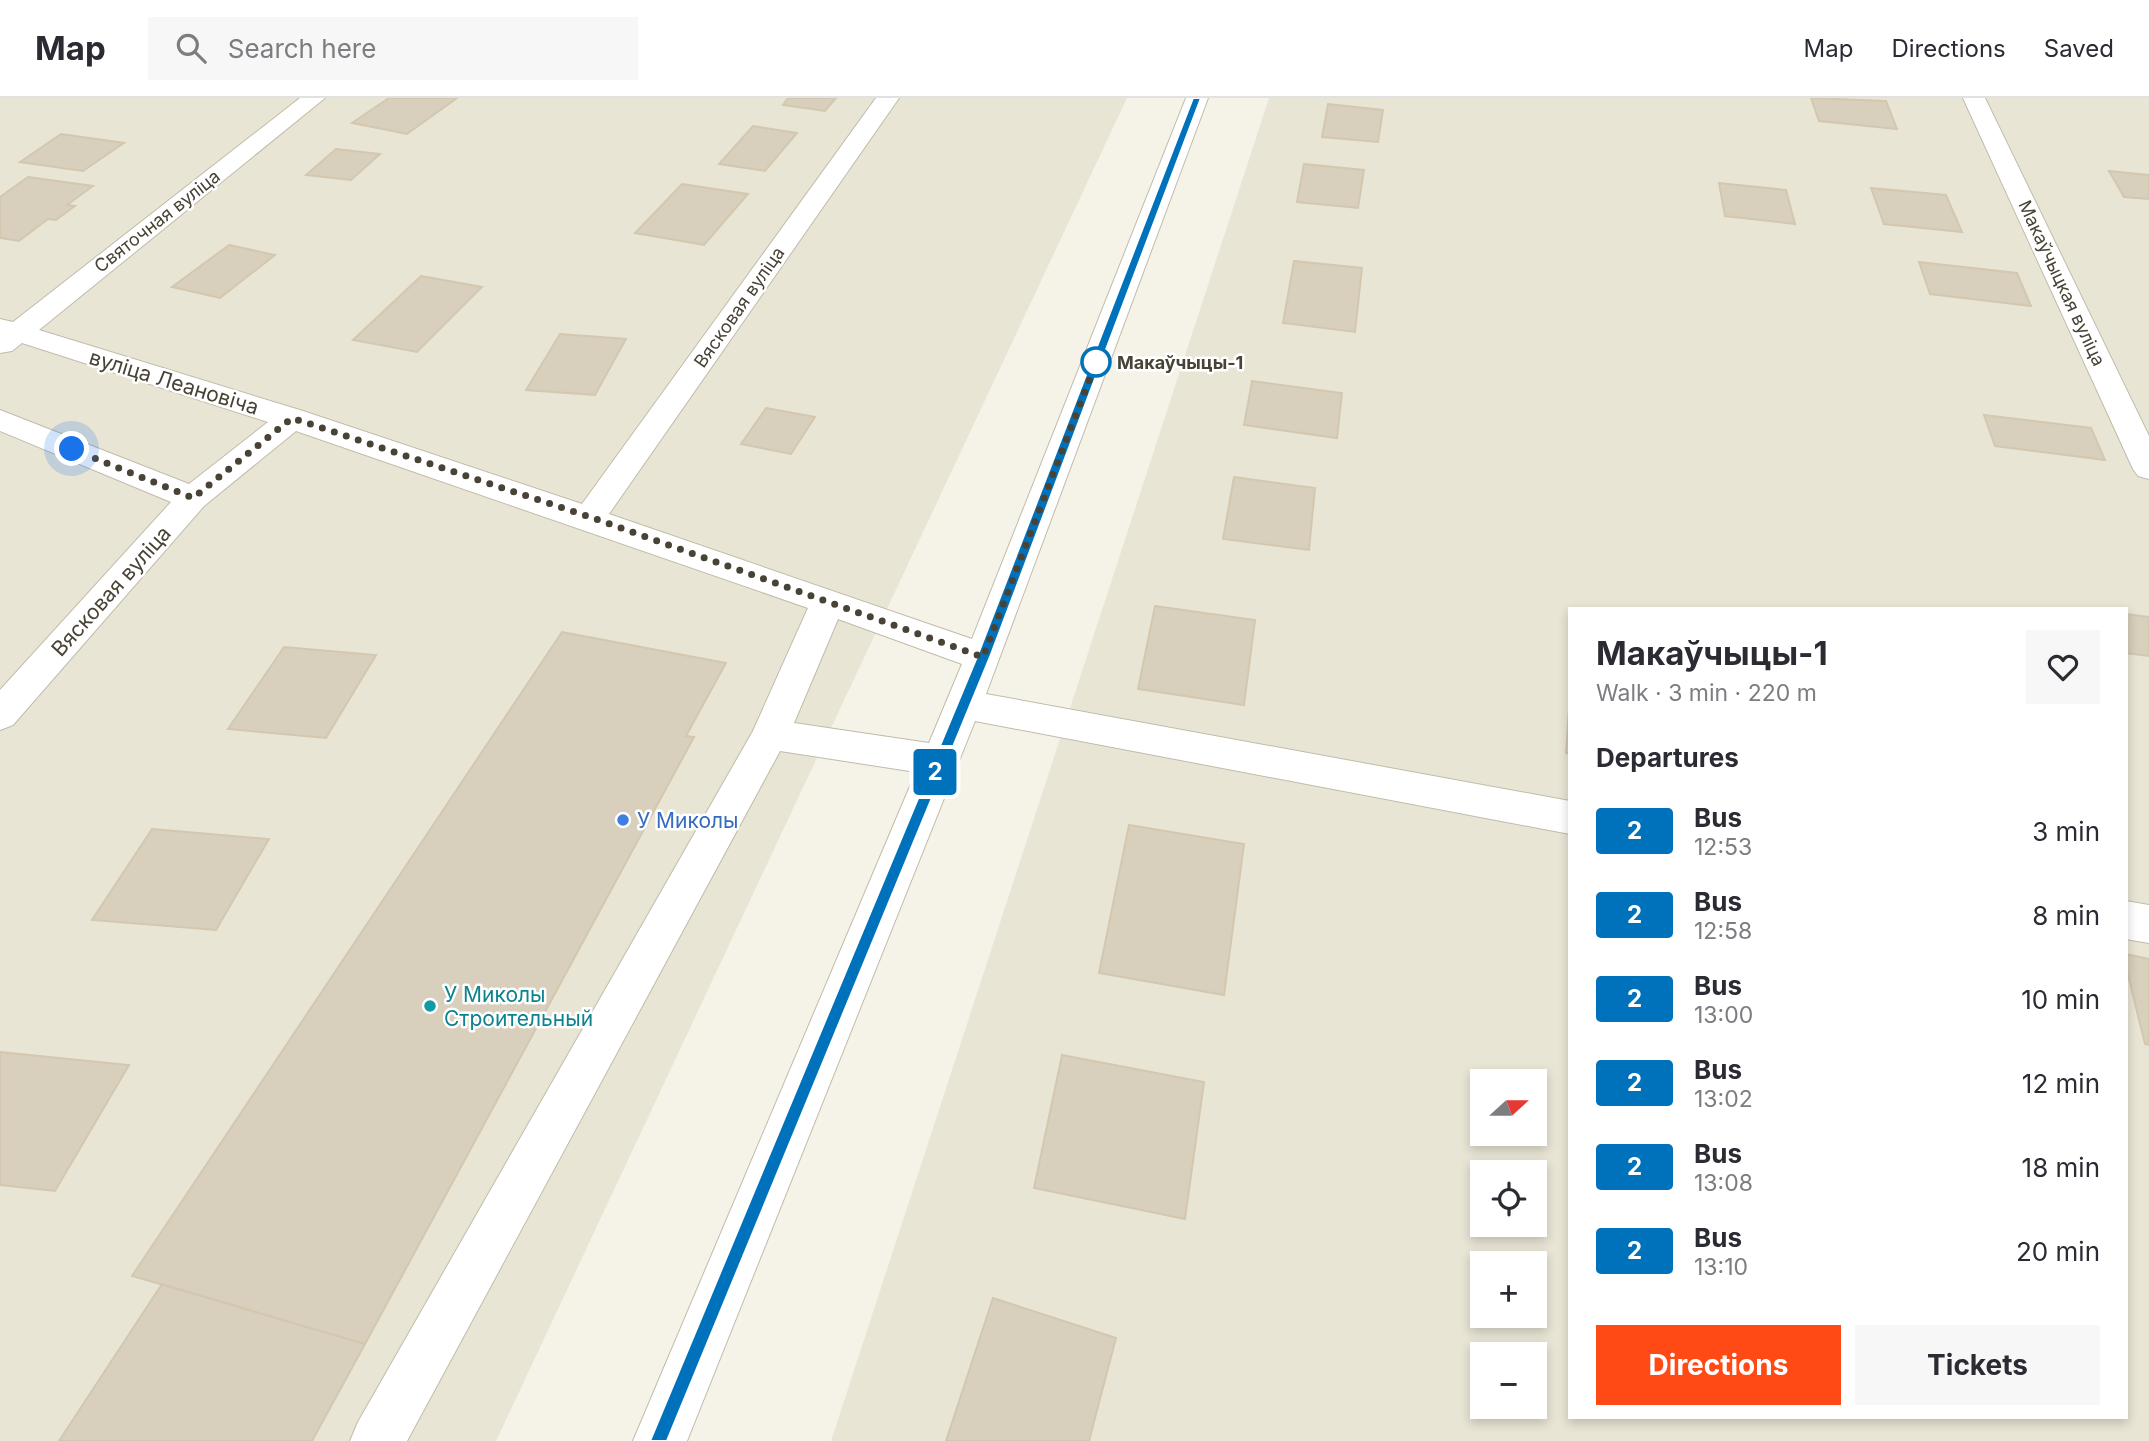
<!DOCTYPE html>
<meta charset="utf-8">
<style>
body{margin:0;font-family:Inter,sans-serif;background:#f7f7f7;color:#2b2b33;height:100vh;display:flex;flex-direction:column;font-size:26px;white-space:nowrap}
*{box-sizing:border-box;margin:0}
p{font-size:23px;color:#7c7c81}
.icon{flex:none;width:38px;height:38px;fill:none;stroke:currentColor;stroke-width:2;stroke-linecap:round;stroke-linejoin:round}
.map{position:relative;flex:1;overflow:hidden}
.sheet{position:absolute;left:1568px;top:509px;width:560px;height:812px;display:flex;flex-direction:column;background:#fff;border-radius:0px;box-shadow:0 4px 10px #0003}
.sheet>*{flex:none}
.badge{padding:0 14px;border-radius:5px;font-size:24px;line-height:46px}
.needle{width:46px;rotate:69deg}
.tools{position:absolute;left:1470px;top:971px;display:grid;gap:14px}
.tools a{display:grid;place-items:center;width:77px;height:77px;border-radius:0px;background:#fff;box-shadow:0 4px 10px #0003;font-size:35px}
.you{position:absolute;width:35px;height:35px;margin:-18px;border:5px solid #fff;border-radius:50%;background:#1a73e8;box-shadow:0 0 0 10px #1a73e833}
.map>.badge{position:absolute;translate:-50% -50%;box-shadow:0 0 0 4px #fff}
h2{padding:0 28px;font-size:26px;line-height:63px}
.round{display:grid;place-items:center;flex:none;width:74px;height:74px;border-radius:0px;background:#f7f7f7}
.overview{display:flex;align-items:center;justify-content:space-between;height:119px;padding:0 28px}
h1{font-size:33px;font-weight:700;line-height:52px}
.action{display:flex;gap:14px;margin-top:auto;padding:14px 28px}
.action a{flex:1;height:80px;border-radius:0px;background:#ff4a15;color:#fff;font-size:28px;font-weight:700;line-height:80px;text-align:center}
.action a+a{background:#f7f7f7;color:#2b2b33}
ul{padding:0;list-style:none}
li{display:flex;align-items:center;gap:21px;height:84px;padding:0 28px}
li div{flex:1}
li b{display:block;font-size:26px}
li em{font-style:normal}
li .badge{min-width:77px;font-weight:700;text-align:center}
header{display:flex;align-items:center;gap:42px;box-sizing:border-box;height:98px;padding:0 35px;background:#fff;border-bottom:2px solid #e1e1e2}
header strong{font-size:33px}
nav{display:flex;gap:38px;margin-inline-start:auto;font-size:24px}
.search{width:490px;height:63px;background:#f7f7f7;display:flex;align-items:center;gap:18px;box-sizing:border-box;padding:0 24px;border-radius:0px;color:#7c7c81;font-size:26px}
.map>svg:first-child{display:block}
.residential{fill:#e9e5d5;fill-rule:evenodd}
.building{fill:#d8cfbc;stroke:#d3c8af;stroke-width:2}
.lines{fill:none;stroke-linecap:round;stroke-linejoin:round}
.minor-casing{stroke:#c1bba9;stroke-width:2}
.minor{fill:#fff;fill-rule:evenodd}
.line{fill:#0072bc;stroke:#fff;stroke-width:2}
.walk{stroke:#494336;stroke-width:7;stroke-dasharray:0 12.6}
.stop-dot{fill:#fff;stroke:#0072bc;stroke-width:3.5}
.shop-dot{fill:#3f7fe0;stroke:#fff;stroke-width:2.5}
.culture-dot{fill:#0f9aa8;stroke:#fff;stroke-width:2.5}
.labels{text-anchor:middle;dominant-baseline:central;stroke-width:5;stroke-linejoin:round;paint-order:stroke}
.far-street-label{font-size:18px;fill:#494336;stroke:#fff}
.far-stop-label{font-size:18px;font-weight:bold;fill:#494336;stroke:#fff;text-anchor:start}
.street-label{font-size:21px;fill:#494336;stroke:#fff}
.shop-label{font-size:21px;fill:#366cbe;stroke:#fff;text-anchor:start}
.culture-label{font-size:21px;fill:#0d838f;stroke:#fff;text-anchor:start}
</style>
<header>
<strong>Map</strong>
<div class="search"><svg class="icon" aria-label="search" viewBox="0 0 24 24"><circle cx="10" cy="10" r="6"/><path d="M15 15l6 6"/></svg>Search here</div>
<nav><a>Map</a><a>Directions</a><a>Saved</a></nav>
</header>
<div class="map">
<svg width="2149" height="1343" viewBox="0 0 2149 1343">
<rect width="100%" height="100%" fill="#f5f2e8"/>
<!-- residential -->
<path class="residential" d="M0 0H1127L496 1343H0Z
M1269 0H2149V1343H831ZM1570 511H2126V1320H1570ZM1482 984H1535V1036H1482ZM1482 1074H1535V1127H1482ZM1482 1166H1535V1218H1482ZM1482 1256H1535V1309H1482Z"/>
<!-- building -->
<path class="building" d="M389 0H457L407 36 352 25Z
M788 0H836L825 13 783 7Z
M1811 0 1886 3 1897 31 1819 23Z
M1328 6 1383 12 1378 44 1322 39Z
M753 28 797 35 765 73 719 66Z
M61 36 124 45 83 73 20 64Z
M336 51 380 56 351 82 306 77Z
M1304 66 1364 72 1358 110 1297 104Z
M2109 73 2149 77V101L2124 99Z
M28 79 93 88 67 107 75 108 56 122 48 121 19 143 0 140V99Z
M1719 85 1786 92 1795 126 1725 118Z
M682 86 748 96 704 147 635 135Z
M1871 90 1946 97 1962 134 1884 126Z
M229 147 275 157 220 200 172 189Z
M1294 163 1362 170 1355 234 1283 225Z
M1919 164 2017 175 2031 208 1930 196Z
M421 178 482 189 417 254 353 242Z
M560 236 626 241 595 297 526 292Z
M1252 283 1342 295 1337 340 1244 327Z
M766 310 815 319 791 356 741 346Z
M1984 317 2091 330 2105 362 1995 348Z
M1234 379 1315 390 1309 452 1223 441Z
M1155 508 1255 522 1244 607 1138 591Z
M2126 516 2149 519V558L2126 555Z
M562 534 726 565 686 638 694 639 365 1246 132 1178Z
M284 549 376 557 326 640 228 631Z
M1570 595V656L1566 655Z
M1129 727 1244 746 1224 897 1099 875Z
M152 731 269 741 216 832 92 822Z
M2126 856 2149 861V947L2145 946 2126 869Z
M0 954 129 967 55 1093 0 1087Z
M1062 957 1204 984 1185 1121 1034 1090Z
M162 1186 365 1246 312 1343H59Z
M993 1200 1116 1240 1089 1343H946Z"/>
<g class="lines">
<!-- minor casing -->
<g class="minor-casing">
<path id="minor" d="M300 0H325L39 232 303 313 582 406 876 0H899L609 416 972 541 1186 0H1208L986 596 1570 703V736L975 623 687 1343H633L916 674 780 653 407 1343H350L358 1324 753 633 808 510 296 333 204 408 13 627 0 632V592L171 404 0 333V312L189 386 268 324 22 245 12 253 0 255V221L13 224ZM838 521 962 566 929 645 794 625Z
M1963 0H1985L2149 338V381L2138 378 2133 371Z
M2126 803 2149 807V845L2126 841Z"/>
</g>
<!-- minor -->
<use href="#minor" class="minor"/>
</g>
<!-- line -->
<path class="line" d="M1193 0H1201L990 559 667 1343H650L977 559Z"/>
<g class="lines">
<!-- walk -->
<path class="walk" d="M72 351 193 400 292 320 590 419 983 559 1100 254 1096 264"/>
</g>
<!-- markers -->
<circle class="stop-dot" cx="1096" cy="264" r="14"/>
<circle class="shop-dot" cx="623" cy="722" r="7"/>
<circle class="culture-dot" cx="430" cy="908" r="7"/>
<g class="labels">
<!-- far-street labels -->
<g class="far-street-label">
<text transform="translate(157 123) rotate(-38)">Святочная вуліца</text>
<text transform="translate(2062 185) rotate(65)">Макаўчыцкая вуліца</text>
<text transform="translate(739 209) rotate(-55)">Вясковая вуліца</text>
</g>
<!-- far-stop labels -->
<g class="far-stop-label">
<text x="1117" y="264">Макаўчыцы-1</text>
</g>
<!-- street labels -->
<g class="street-label">
<text transform="translate(174 284) rotate(17)">вуліца Леановіча</text>
<text transform="translate(111 493) rotate(-48)">Вясковая вуліца</text>
</g>
<!-- shop labels -->
<g class="shop-label">
<text x="637" y="722">У Миколы</text>
</g>
<!-- culture labels -->
<g class="culture-label">
<text x="444" y="896">У Миколы<tspan x="444" dy="24">Строительный</tspan></text>
</g>
</g>
</svg>
<div class="tools">
<a><svg class="needle" viewBox="-14 -14 28 28"><path d="M0-13l5 13h-10z" fill="#e53935"/><path d="M0 13l5-13h-10z" fill="#7c7c81"/></svg></a>
<a><svg class="icon" aria-label="locate" viewBox="0 0 24 24"><circle cx="12" cy="12" r="6"/><path d="M12 2v4M12 18v4M2 12h4M18 12h4"/></svg></a>
<a>+</a>
<a>−</a>
</div>
<div class="you" style="left:72px;top:351px"></div>
<b class="badge" style="left:935px;top:674px;background:#0072bc;color:#fff">2</b>
<section class="sheet">
<div class="overview"><div><h1>Макаўчыцы-1</h1><p>Walk · 3 min · 220 m</p></div><a class="round"><svg class="icon" aria-label="heart" viewBox="0 0 24 24"><path d="M12 20l-8-8c-3-5 5-10 8-4 3-6 11-1 8 4z"/></svg></a></div>
<h2>Departures</h2>
<ul>
<li><span class="badge" style="background:#0072bc;color:#fff">2</span><div><b>Bus</b><p>12:53</p></div><em>3 min</em></li>
<li><span class="badge" style="background:#0072bc;color:#fff">2</span><div><b>Bus</b><p>12:58</p></div><em>8 min</em></li>
<li><span class="badge" style="background:#0072bc;color:#fff">2</span><div><b>Bus</b><p>13:00</p></div><em>10 min</em></li>
<li><span class="badge" style="background:#0072bc;color:#fff">2</span><div><b>Bus</b><p>13:02</p></div><em>12 min</em></li>
<li><span class="badge" style="background:#0072bc;color:#fff">2</span><div><b>Bus</b><p>13:08</p></div><em>18 min</em></li>
<li><span class="badge" style="background:#0072bc;color:#fff">2</span><div><b>Bus</b><p>13:10</p></div><em>20 min</em></li>
</ul>
<div class="action"><a>Directions</a><a>Tickets</a></div>
</section>
</div>
